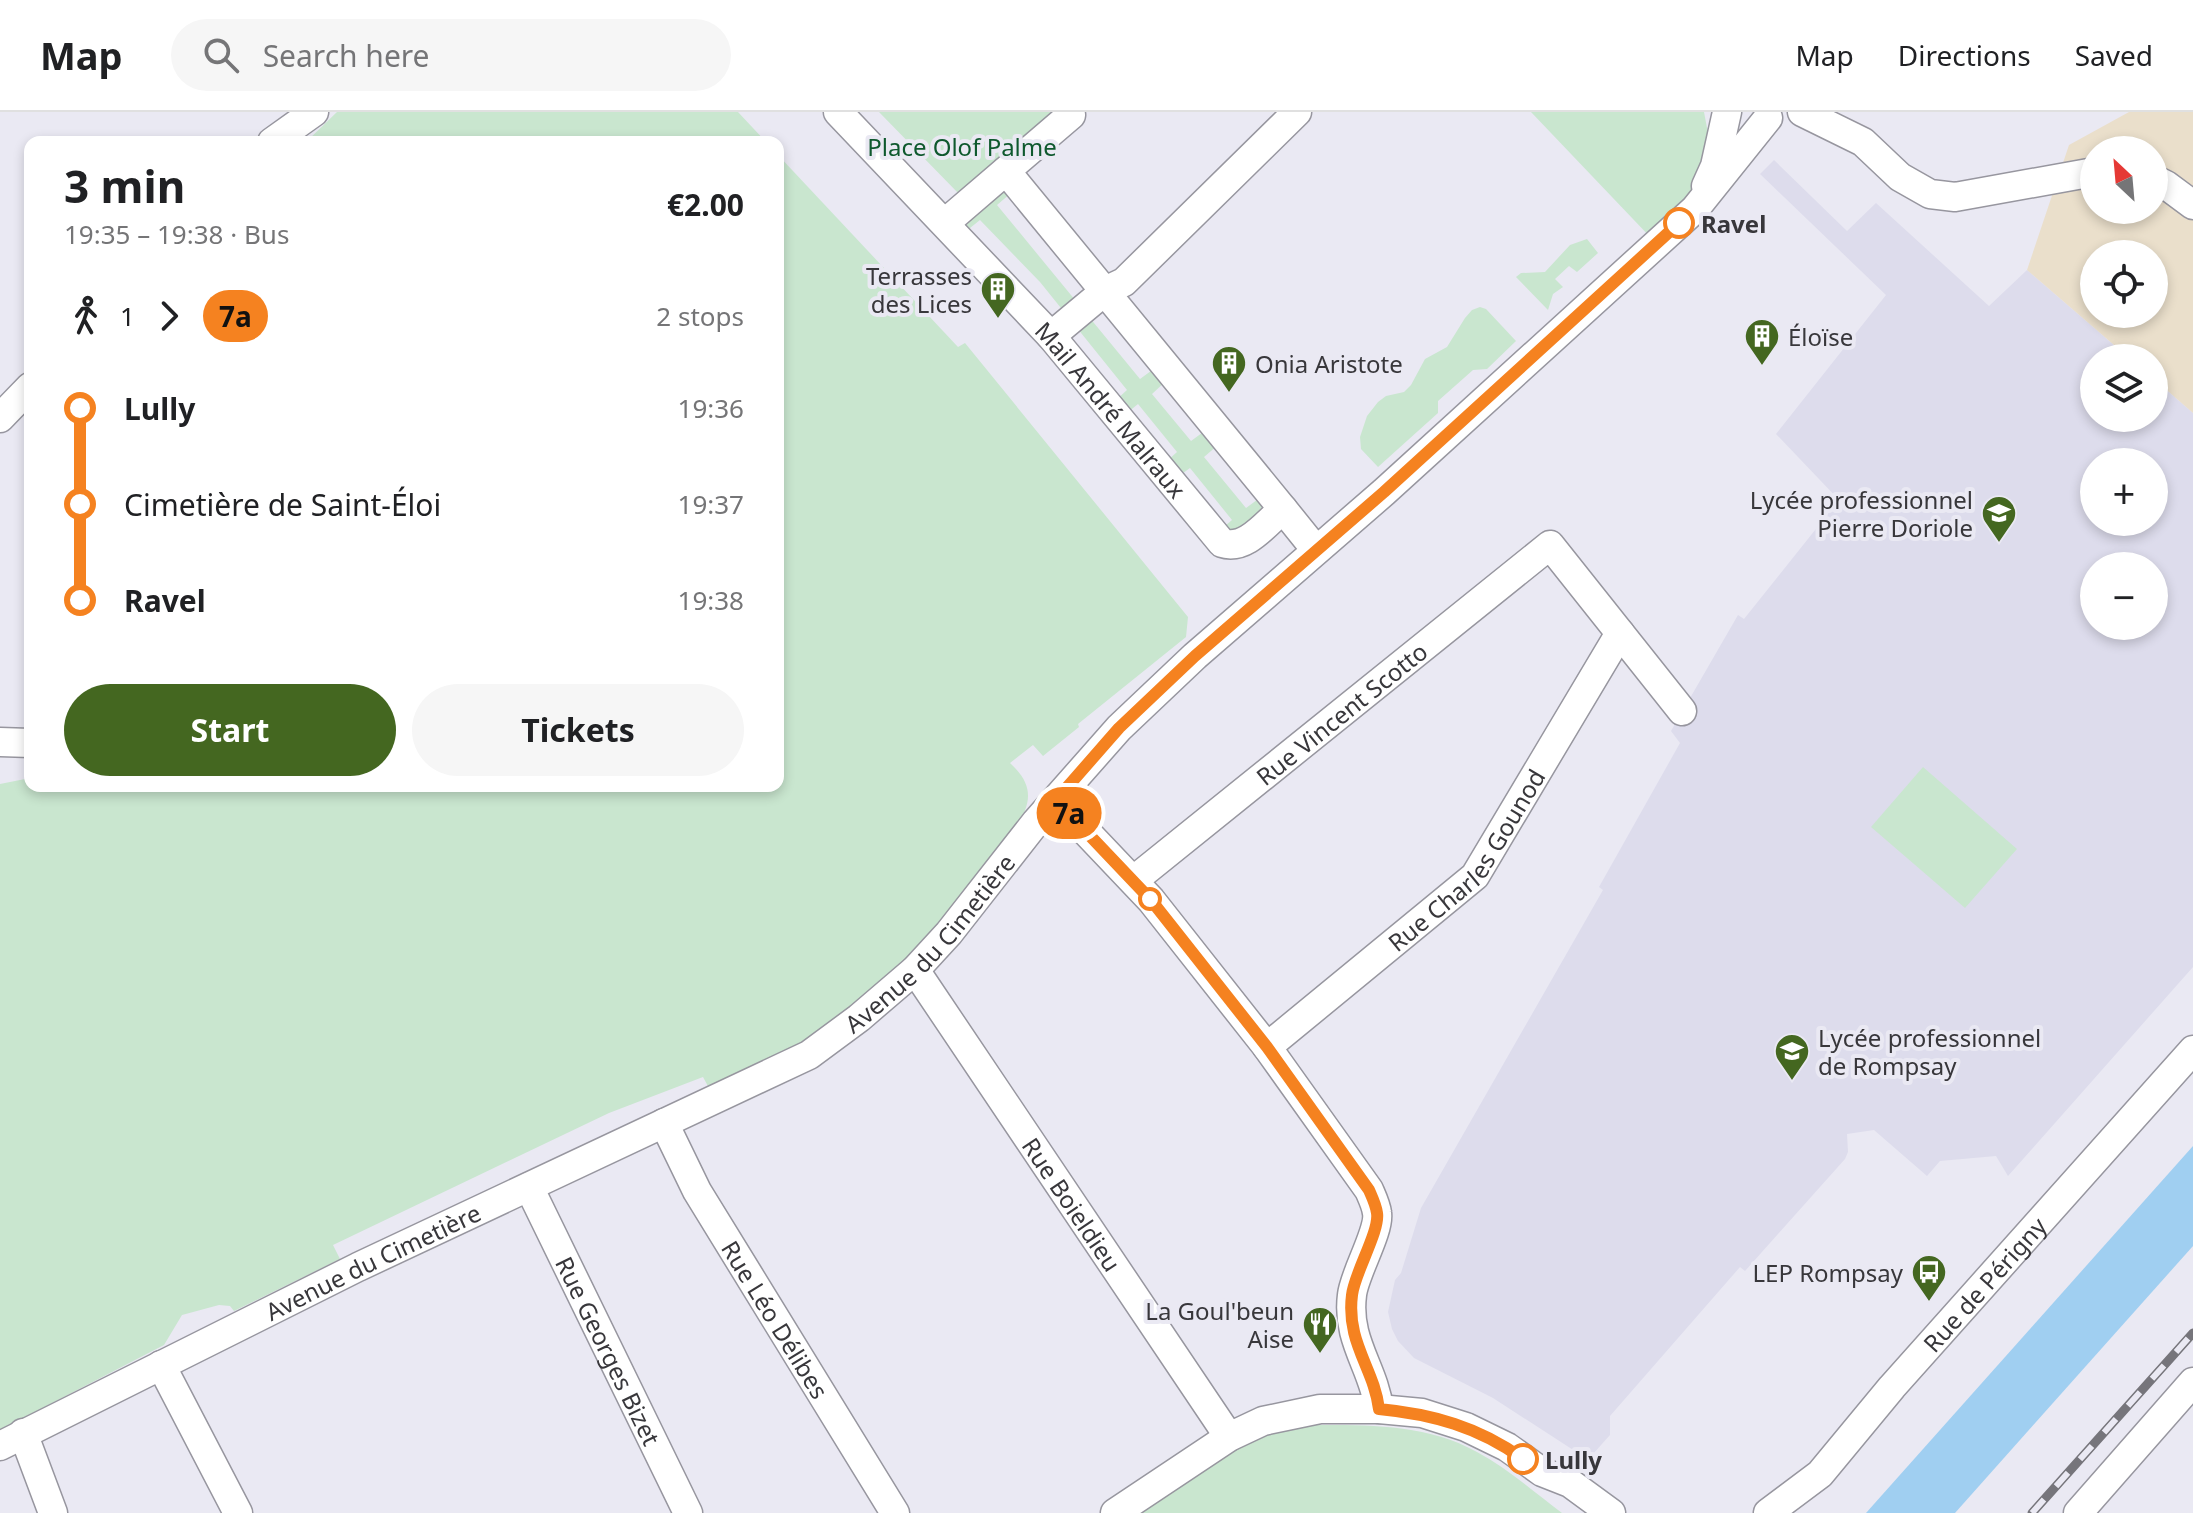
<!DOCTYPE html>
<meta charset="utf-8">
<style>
body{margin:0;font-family:"Noto Sans",sans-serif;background:#f6f6f6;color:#202124;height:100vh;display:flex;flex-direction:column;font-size:30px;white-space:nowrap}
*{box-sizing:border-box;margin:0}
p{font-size:26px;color:#757577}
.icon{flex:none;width:44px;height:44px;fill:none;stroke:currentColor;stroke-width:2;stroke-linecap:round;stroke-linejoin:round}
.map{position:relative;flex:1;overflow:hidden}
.panel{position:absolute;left:24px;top:24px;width:760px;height:656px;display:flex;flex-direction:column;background:#fff;border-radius:16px;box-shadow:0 4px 12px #0003}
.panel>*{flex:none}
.badge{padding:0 16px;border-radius:26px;font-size:28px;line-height:52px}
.needle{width:52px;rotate:334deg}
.buttons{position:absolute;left:2080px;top:24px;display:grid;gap:16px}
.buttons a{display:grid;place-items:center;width:88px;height:88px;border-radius:50%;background:#fff;box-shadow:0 4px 12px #0003;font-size:40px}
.map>.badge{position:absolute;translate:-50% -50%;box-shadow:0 0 0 4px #fff}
.legs{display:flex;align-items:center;gap:12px;height:88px;padding:0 40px;font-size:26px}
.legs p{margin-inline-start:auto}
.headline{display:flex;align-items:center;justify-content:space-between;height:136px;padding:0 40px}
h1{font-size:44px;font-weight:700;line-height:60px}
.action{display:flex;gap:16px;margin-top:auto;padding:16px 40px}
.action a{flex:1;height:92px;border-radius:48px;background:#446720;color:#fff;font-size:32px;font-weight:700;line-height:92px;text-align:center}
.action a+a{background:#f6f6f6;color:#202124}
ul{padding:0 40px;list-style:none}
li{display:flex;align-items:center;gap:28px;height:96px;font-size:30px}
li i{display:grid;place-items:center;width:12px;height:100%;margin:0 10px;background:currentColor}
li i::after{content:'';width:20px;height:20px;margin:-10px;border:6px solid;border-radius:50%;background:#fff}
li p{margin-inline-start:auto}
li:first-child i{background:linear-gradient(#0000 50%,currentColor 0)}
li:last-child i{background:linear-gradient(currentColor 50%,#0000 0)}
header{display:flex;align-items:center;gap:48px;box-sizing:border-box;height:112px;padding:0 40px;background:#fff;border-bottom:2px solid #e0e0e0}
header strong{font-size:38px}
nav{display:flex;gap:44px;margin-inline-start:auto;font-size:28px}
.search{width:560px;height:72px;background:#f6f6f6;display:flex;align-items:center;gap:20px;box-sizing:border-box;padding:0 28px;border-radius:44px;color:#757577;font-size:30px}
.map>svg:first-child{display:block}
.built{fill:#dddcec;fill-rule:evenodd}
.industrial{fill:#eadfcb;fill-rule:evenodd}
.green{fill:#c9e6cf}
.water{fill:#a0cff1}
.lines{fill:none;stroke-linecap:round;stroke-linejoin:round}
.minor-casing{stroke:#97969f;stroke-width:31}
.minor{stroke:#fff;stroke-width:28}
.rail-casing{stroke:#76757b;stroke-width:9}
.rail{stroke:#eae9f3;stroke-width:6;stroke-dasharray:18;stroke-linecap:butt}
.line-1-casing{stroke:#fff;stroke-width:18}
.line-1{stroke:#f58220;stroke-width:12}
.stop-1-dot{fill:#fff;stroke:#f58220;stroke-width:4}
.labels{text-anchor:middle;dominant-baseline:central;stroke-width:8;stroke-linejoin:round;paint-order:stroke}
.park-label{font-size:24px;fill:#0f592e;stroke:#eae9f3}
.stop-label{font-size:24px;font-weight:bold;fill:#38373b;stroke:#eae9f3;text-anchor:start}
.poi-label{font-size:24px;fill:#38373b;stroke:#eae9f3;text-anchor:end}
.street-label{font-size:24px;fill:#38373b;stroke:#eae9f3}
</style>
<header>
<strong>Map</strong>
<div class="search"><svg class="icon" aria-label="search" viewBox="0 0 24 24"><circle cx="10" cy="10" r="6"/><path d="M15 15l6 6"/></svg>Search here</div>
<nav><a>Map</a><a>Directions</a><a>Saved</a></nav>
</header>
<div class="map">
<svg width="2193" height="1401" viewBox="0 0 2193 1401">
<rect width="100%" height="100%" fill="#eae9f3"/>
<!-- built -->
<path class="built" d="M1774 48 1847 119 1876 91 1989 194 2027 158 2129 246H2094V306H2154V267L2193 301V855L2008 1064 1996 1044 1940 1049 1927 1064 1874 1018 1847 1022 1848 1040 1845 1047 1745 1159 1740 1155 1610 1304V1323L1593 1342 1584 1345 1493 1286 1414 1246 1398 1229 1392 1217 1388 1200 1395 1168 1401 1161 1421 1096 1603 778 1599 775 1680 631 1671 619 1738 503 1744 507 1839 388 1776 322 1886 183 1760 62ZM2094 350H2154V410H2094ZM2094 454H2154V514H2094Z"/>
<!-- industrial -->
<path class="industrial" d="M2129 0H2193V301L2154 267V246H2129L2027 158 2069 33ZM2094 38H2154V98H2094ZM2094 142H2154V202H2094Z"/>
<!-- green -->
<path class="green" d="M337 0H738L766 30H306Z
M879 0H1052L1053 2 959 82Z
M1531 0H1704L1711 37 1692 93 1653 128Z
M778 43 958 235 965 231 1188 505 1186 525 1078 612 1079 615 1043 644 1033 633 1010 651C1034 673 1032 690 1016 716 959 789 903 860 828 914 791 941 749 957 709 976L703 965 609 1001 333 1133 340 1147 234 1199 230 1194 219 1193 182 1203 164 1233 0 1318V672L30 666V674H778Z
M1000 76 1011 81 997 93 1140 267 1155 256 1166 269 1152 282 1191 329 1206 318 1218 333 1204 345 1246 396 1261 385 1265 390C1250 413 1248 418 1219 419L1232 408 1190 356 1179 364 1167 349 1177 340 1138 292 1127 301 1116 288 1127 278 1040 170 980 108 965 120 962 110Z
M1587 127 1598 141 1577 160 1569 154 1555 167 1563 175 1553 182 1548 198 1516 165 1521 161 1545 160 1570 133Z
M1480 195 1486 197 1516 229 1487 257 1473 258 1438 289V301L1378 355 1361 337 1360 325 1367 304 1378 290 1386 284 1404 280 1411 273 1425 247 1447 235 1465 206 1472 198Z
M1923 655 2017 737 1965 796 1871 715Z
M1314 1313C1369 1313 1427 1312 1477 1340 1507 1356 1534 1380 1562 1401H1138L1219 1346 1263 1323Z"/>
<!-- water -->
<path class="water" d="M2193 1034V1134L1955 1401H1866Z"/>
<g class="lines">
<!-- minor casing -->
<g class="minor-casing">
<g id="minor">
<path id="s1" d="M838 0 1051 224 1222 431C1246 439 1266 411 1283 397L1006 59"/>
<path d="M1802 0 1863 30 1900 65 1930 82 1955 85 2094 60"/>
<path d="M272 30 314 0"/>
<path d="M2154 67 2166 73 2193 93"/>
<path d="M1706 74 1715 54 1727 0"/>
<path d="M945 111 1071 3 1068 0"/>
<path d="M1051 224 1105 179 1124 170 1297 0"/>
<path d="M0 306 30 275"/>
<path d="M1283 397 1316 438"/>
<path d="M0 630 30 631"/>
<path d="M1056 688 1151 788 1267 935 1369 1078C1372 1085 1376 1093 1377 1101 1380 1119 1354 1162 1352 1183 1346 1229 1374 1256 1379 1297"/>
<path id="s2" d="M1134 768 1550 433 1682 599"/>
<path id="s3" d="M915 858 1229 1325"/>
<path id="s4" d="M1267 935 1475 764 1620 521"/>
<path id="s5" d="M664 1011 697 1079 895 1401"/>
<path id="s6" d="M529 1075 688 1401"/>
<path d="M161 1253 238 1401"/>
<path d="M23 1321 53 1401"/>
<path id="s7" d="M0 1334 358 1155 809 943 859 906 915 858 949 821 1036 710 1119 616 1195 544 1384 380 1695 97 1768 6"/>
<path d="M1115 1401 1229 1325 1263 1309 1320 1297H1379L1422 1301 1466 1315 1507 1335 1542 1360 1570 1371 1611 1401"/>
<path id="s8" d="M1768 1401 1820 1362 1892 1275 2193 938"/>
<path d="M2078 1401 2193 1270"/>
</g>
</g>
<!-- minor -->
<use href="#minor" class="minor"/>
<!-- rail casing -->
<g class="rail-casing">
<path id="rail" d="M2032 1401 2193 1221"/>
</g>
<!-- rail -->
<use href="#rail" class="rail"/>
</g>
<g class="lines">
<!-- line-1 casing -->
<g class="line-1-casing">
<path id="line-1" d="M1523 1347C1479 1315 1432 1302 1379 1297 1374 1256 1346 1231 1352 1183 1354 1162 1380 1119 1377 1101 1376 1093 1372 1085 1369 1078L1267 935 1151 788 1056 688 1119 616 1195 544 1384 380 1679 111"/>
</g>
<!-- line-1 -->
<use href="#line-1" class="line-1"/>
</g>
<!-- icons -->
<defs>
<g id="building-pin" transform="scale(1.8)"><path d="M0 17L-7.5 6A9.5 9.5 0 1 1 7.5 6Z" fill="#446720" stroke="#eae9f3"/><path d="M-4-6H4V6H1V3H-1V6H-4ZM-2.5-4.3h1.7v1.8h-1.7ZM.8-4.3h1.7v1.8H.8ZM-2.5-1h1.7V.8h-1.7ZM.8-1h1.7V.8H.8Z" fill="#fff"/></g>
<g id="school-pin" transform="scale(1.8)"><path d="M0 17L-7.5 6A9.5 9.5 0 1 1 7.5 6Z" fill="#446720" stroke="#eae9f3"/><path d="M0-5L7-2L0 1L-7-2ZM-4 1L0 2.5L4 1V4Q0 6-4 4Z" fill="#fff"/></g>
<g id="bus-pin" transform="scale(1.8)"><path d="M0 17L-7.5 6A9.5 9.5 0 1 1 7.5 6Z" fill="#446720" stroke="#eae9f3"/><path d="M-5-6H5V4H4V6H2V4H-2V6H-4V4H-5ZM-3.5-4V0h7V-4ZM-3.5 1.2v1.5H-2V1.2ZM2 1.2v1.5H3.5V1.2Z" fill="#fff"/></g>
<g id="restaurant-pin" transform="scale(1.8)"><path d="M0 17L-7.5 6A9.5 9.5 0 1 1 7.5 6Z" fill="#446720" stroke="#eae9f3"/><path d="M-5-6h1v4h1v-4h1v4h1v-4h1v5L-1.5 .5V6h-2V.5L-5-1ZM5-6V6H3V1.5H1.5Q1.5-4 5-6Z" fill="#fff"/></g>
</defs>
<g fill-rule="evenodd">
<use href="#building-pin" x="998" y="177"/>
<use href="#building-pin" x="1762" y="224"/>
<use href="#building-pin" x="1229" y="251"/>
<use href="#school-pin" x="1999" y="401"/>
<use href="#school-pin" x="1792" y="939"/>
<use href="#bus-pin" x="1929" y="1160"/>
<use href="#restaurant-pin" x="1320" y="1212"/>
</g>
<!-- markers -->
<g class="stop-1-dot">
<circle cx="1679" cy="111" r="14"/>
<circle cx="1150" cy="787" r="10"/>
<circle cx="1523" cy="1347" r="14"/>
</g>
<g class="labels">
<!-- park labels -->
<g class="park-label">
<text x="962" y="34">Place Olof Palme</text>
</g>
<!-- stop labels -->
<g class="stop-label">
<text x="1701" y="111">Ravel</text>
<text x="1545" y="1347">Lully</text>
</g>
<!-- poi labels -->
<g class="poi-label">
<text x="972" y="163">Terrasses<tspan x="972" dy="28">des Lices</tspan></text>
<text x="1788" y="224" text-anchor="start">Éloïse</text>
<text x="1255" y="251" text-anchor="start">Onia Aristote</text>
<text x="1973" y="387">Lycée professionnel<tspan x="1973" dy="28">Pierre Doriole</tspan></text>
<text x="1818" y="925" text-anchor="start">Lycée professionnel<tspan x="1818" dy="28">de Rompsay</tspan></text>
<text x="1903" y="1160">LEP Rompsay</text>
<text x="1294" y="1198">La Goul'beun<tspan x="1294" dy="28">Aise</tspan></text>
</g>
<!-- street labels -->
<g class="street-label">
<text stroke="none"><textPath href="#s1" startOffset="404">Mail André Malraux</textPath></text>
<text stroke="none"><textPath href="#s2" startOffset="266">Rue Vincent Scotto</textPath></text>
<text stroke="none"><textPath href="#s4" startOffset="276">Rue Charles Gounod</textPath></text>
<text stroke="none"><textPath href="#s7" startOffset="1064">Avenue du Cimetière</textPath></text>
<text stroke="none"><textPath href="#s3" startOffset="282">Rue Boieldieu</textPath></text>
<text stroke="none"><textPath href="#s7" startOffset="416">Avenue du Cimetière</textPath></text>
<text stroke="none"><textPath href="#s8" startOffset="316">Rue de Périgny</textPath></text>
<text stroke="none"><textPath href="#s5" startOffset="226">Rue Léo Délibes</textPath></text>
<text stroke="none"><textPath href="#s6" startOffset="182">Rue Georges Bizet</textPath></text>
</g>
</g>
</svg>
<div class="buttons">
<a><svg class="needle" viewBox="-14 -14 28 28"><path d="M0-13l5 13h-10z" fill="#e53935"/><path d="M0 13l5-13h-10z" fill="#757577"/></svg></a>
<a><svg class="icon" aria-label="locate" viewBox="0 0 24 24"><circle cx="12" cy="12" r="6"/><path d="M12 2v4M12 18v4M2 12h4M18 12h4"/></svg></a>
<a><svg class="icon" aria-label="layers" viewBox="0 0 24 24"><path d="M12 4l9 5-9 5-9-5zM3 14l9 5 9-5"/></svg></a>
<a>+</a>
<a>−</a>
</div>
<b class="badge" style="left:1069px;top:701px;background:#f58220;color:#111">7a</b>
<section class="panel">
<div class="headline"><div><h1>3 min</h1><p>19:35 – 19:38 · Bus</p></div><b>€2.00</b></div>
<div class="legs"><svg class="icon" aria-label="walk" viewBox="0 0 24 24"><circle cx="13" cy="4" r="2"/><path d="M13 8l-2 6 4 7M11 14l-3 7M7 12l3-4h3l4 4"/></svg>1<svg class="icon" aria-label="forward" viewBox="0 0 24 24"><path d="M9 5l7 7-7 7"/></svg><b class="badge" style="background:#f58220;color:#111">7a</b><p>2 stops</p></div>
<ul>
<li><i style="color:#f58220"></i><b>Lully</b><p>19:36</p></li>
<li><i style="color:#f58220"></i><span>Cimetière de Saint-Éloi</span><p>19:37</p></li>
<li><i style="color:#f58220"></i><b>Ravel</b><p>19:38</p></li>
</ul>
<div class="action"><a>Start</a><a>Tickets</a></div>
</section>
</div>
